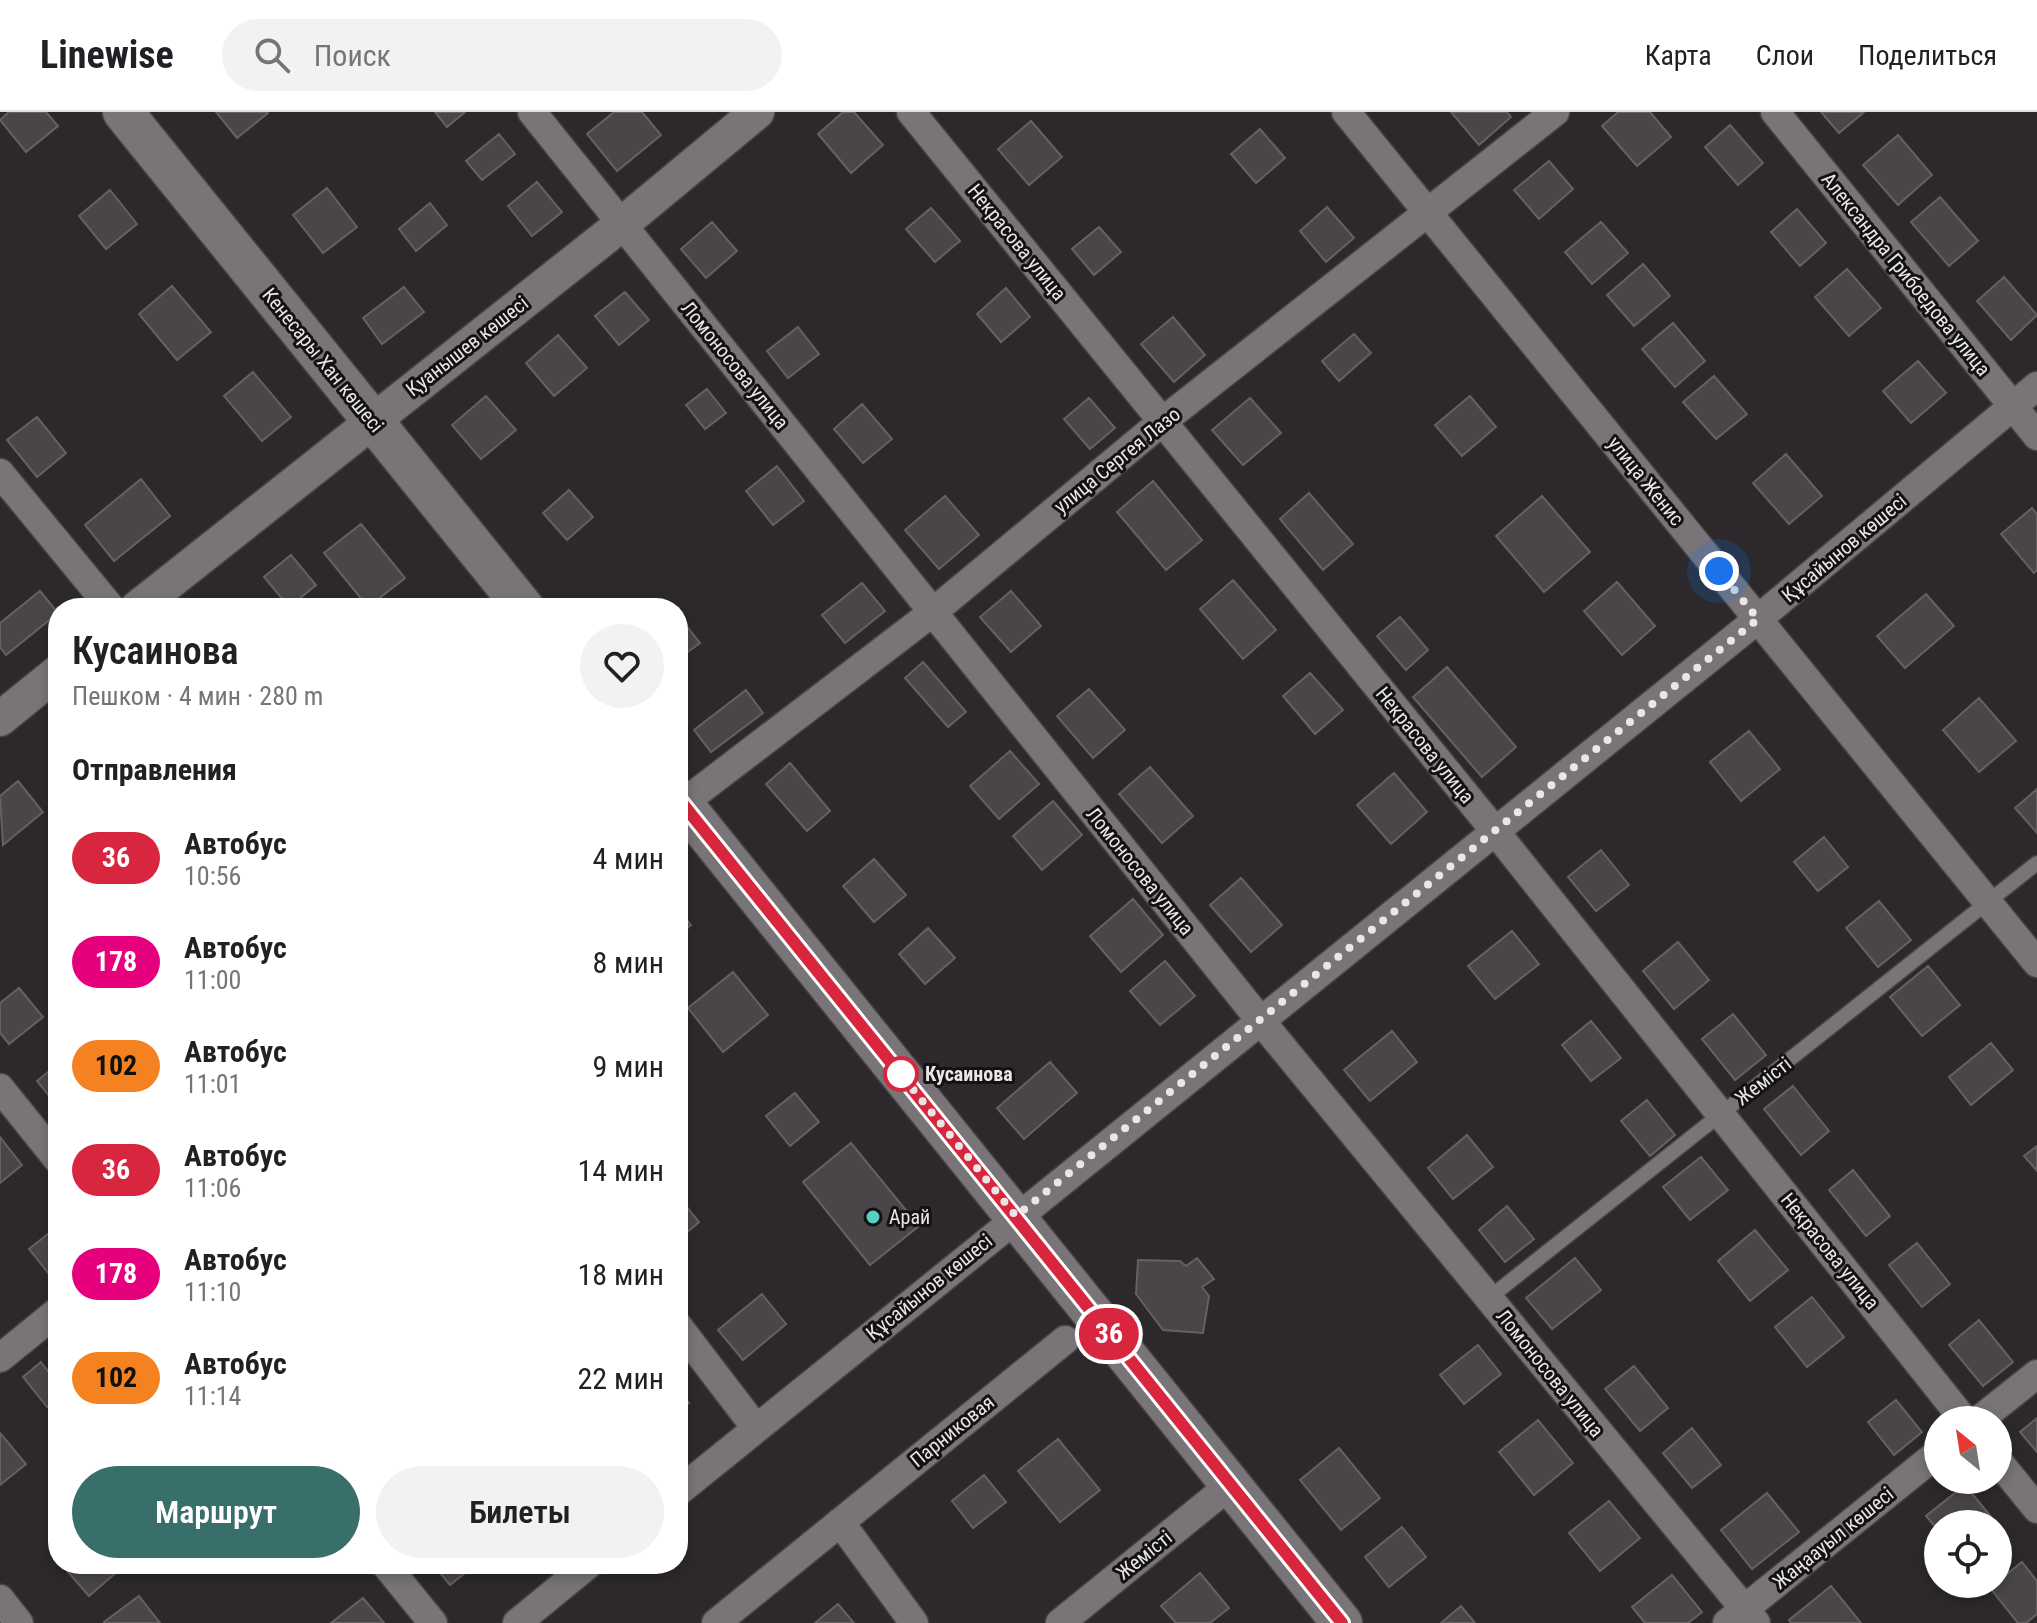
<!DOCTYPE html>
<html lang="ru">
<meta charset="utf-8">
<style>
body{margin:0;font-family:"Roboto Condensed",sans-serif;background:#f2f2f2;color:#202124;height:100vh;display:flex;flex-direction:column;font-size:30px;white-space:nowrap}
*{box-sizing:border-box;margin:0}
p{font-size:26px;color:#757577}
.icon{flex:none;width:44px;height:44px;fill:none;stroke:currentColor;stroke-width:2;stroke-linecap:round;stroke-linejoin:round}
.map{position:relative;flex:1;overflow:hidden}
.drawer{position:absolute;left:48px;top:486px;width:640px;height:976px;display:flex;flex-direction:column;background:#fff;border-radius:32px;box-shadow:0 4px 12px #0003}
.drawer>*{flex:none}
.badge{padding:0 16px;border-radius:26px;font-size:28px;line-height:52px}
.needle{width:52px;rotate:330deg}
.controls{position:absolute;left:1924px;top:1294px;display:grid;gap:16px}
.controls a{display:grid;place-items:center;width:88px;height:88px;border-radius:50%;background:#fff;box-shadow:0 4px 12px #0003;font-size:40px}
.you{position:absolute;width:40px;height:40px;margin:-20px;border:6px solid #fff;border-radius:50%;background:#1a73e8;box-shadow:0 0 0 12px #1a73e833}
.map>.badge{position:absolute;translate:-50% -50%;box-shadow:0 0 0 4px #fff}
h2{padding:0 24px;font-size:30px;line-height:72px}
.round{display:grid;place-items:center;flex:none;width:84px;height:84px;border-radius:42px;background:#f2f2f2}
.overview{display:flex;align-items:center;justify-content:space-between;height:136px;padding:0 24px}
h1{font-size:38px;font-weight:600;line-height:60px}
.cta{display:flex;gap:16px;margin-top:auto;padding:16px 24px}
.cta a{flex:1;height:92px;border-radius:48px;background:#396f6b;color:#fff;font-size:32px;font-weight:600;line-height:92px;text-align:center}
.cta a+a{background:#f2f2f2;color:#202124}
ul{padding:0;list-style:none}
li{display:flex;align-items:center;gap:24px;height:104px;padding:0 24px}
li div{flex:1}
li b{display:block;font-size:30px}
li em{font-style:normal}
li .badge{min-width:88px;font-weight:700;text-align:center}
header{display:flex;align-items:center;gap:48px;box-sizing:border-box;height:112px;padding:0 40px;background:#fff;border-bottom:2px solid #e0e0e0}
header strong{font-size:38px}
nav{display:flex;gap:44px;margin-inline-start:auto;font-size:28px}
.search{width:560px;height:72px;background:#f2f2f2;display:flex;align-items:center;gap:20px;box-sizing:border-box;padding:0 28px;border-radius:44px;color:#757577;font-size:30px}
.map>svg:first-child{display:block}
.building{fill:#494548;stroke:#646063;stroke-width:2}
.lines{fill:none;stroke-linecap:round;stroke-linejoin:round}
.service-casing{stroke:#474446;stroke-width:17}
.minor-casing{stroke:#474446;stroke-width:31}
.tertiary-casing{stroke:#474446;stroke-width:37}
.secondary-casing{stroke:#474446;stroke-width:43}
.service{stroke:#787477;stroke-width:14}
.minor{stroke:#787477;stroke-width:28}
.tertiary{stroke:#787477;stroke-width:34}
.secondary{stroke:#787477;stroke-width:40}
.line-casing{stroke:#fff;stroke-width:18}
.line{stroke:#d7263d;stroke-width:12}
.walk{stroke:#e9e6e8;stroke-width:8;stroke-dasharray:0 14.4}
.stop-dot{fill:#fff;stroke:#d7263d;stroke-width:4}
.poi-dot{fill:#57cec2;stroke:#131113;stroke-width:3}
.labels{text-anchor:middle;dominant-baseline:central;stroke-width:6;stroke-linejoin:round;paint-order:stroke}
.street-label{font-size:20px;fill:#e9e6e8;stroke:#131113}
.stop-label{font-size:20px;font-weight:bold;fill:#e9e6e8;stroke:#131113;text-anchor:start}
.poi-label{font-size:20px;fill:#e9e6e8;stroke:#131113;text-anchor:start}
</style>
<header>
<strong>Linewise</strong>
<div class="search"><svg class="icon" aria-label="search" viewBox="0 0 24 24"><circle cx="10" cy="10" r="6"/><path d="M15 15l6 6"/></svg>Поиск</div>
<nav><a>Карта</a><a>Слои</a><a>Поделиться</a></nav>
</header>
<div class="map">
<svg width="2037" height="1511" viewBox="0 0 2037 1511">
<rect width="100%" height="100%" fill="#2c282b"/>
<!-- building -->
<path class="building" d="M9 0H46L58 14 26 40 0 8Z
M216 0H268V1L237 26Z
M435 0H465L447 15Z
M614 0H642L661 23 617 59 587 22Z
M843 0H854L883 33 851 61 818 22Z
M1451 0H1507L1511 5 1479 33Z
M1618 0H1650L1671 25 1637 54 1602 14Z
M1821 0H1864L1839 21Z
M1031 9 1062 45 1029 73 998 37Z
M1730 13 1763 51 1738 73 1705 35Z
M1260 17 1285 46 1256 71 1231 42Z
M499 22 515 42 482 68 466 49Z
M1898 23 1932 63 1898 93 1863 53Z
M1549 49 1573 77 1539 107 1514 78Z
M537 70 562 100 532 124 508 94Z
M327 76 357 115 323 141 293 103Z
M110 78 137 112 106 137 79 104Z
M1940 85 1978 129 1949 154 1911 110Z
M430 91 447 113 416 139 399 117Z
M1327 95 1354 126 1326 150 1300 119Z
M931 96 960 129 935 150 906 117Z
M1797 97 1826 131 1800 154 1771 120Z
M712 110 737 139 706 166 681 137Z
M1601 110 1628 141 1592 172 1565 140Z
M1099 115 1121 140 1094 163 1072 137Z
M1643 152 1670 184 1634 214 1607 183Z
M1847 157 1881 196 1849 224 1815 185Z
M2004 165 2037 203 2011 228 1977 189Z
M172 174 211 220 177 248 139 202Z
M404 175 424 200 382 232 363 206Z
M1006 176 1030 205 1001 230 977 202Z
M625 180 649 208 619 233 595 204Z
M1173 205 1205 243 1174 270 1141 232Z
M1673 211 1705 249 1675 275 1642 237Z
M798 215 819 242 788 266 767 239Z
M1354 222 1371 241 1339 269 1322 249Z
M558 223 587 256 554 284 526 251Z
M1918 249 1946 281 1911 311 1883 279Z
M253 260 291 305 262 329 224 284Z
M1714 264 1747 302 1716 327 1683 290Z
M707 277 726 301 705 317 686 293Z
M486 284 516 318 481 347 452 313Z
M1470 284 1496 315 1462 344 1435 313Z
M1089 286 1115 316 1090 337 1064 307Z
M1250 286 1281 321 1243 353 1212 318Z
M862 292 892 327 863 351 834 317Z
M37 305 66 341 37 365 7 328Z
M1786 342 1822 384 1789 412 1753 371Z
M777 354 804 389 773 413 746 379Z
M141 367 170 404 114 449 85 413Z
M1153 369 1202 428 1166 458 1117 400Z
M569 378 593 405 567 428 543 401Z
M1309 381 1353 432 1323 458 1280 407Z
M945 384 979 423 939 457 905 418Z
M1542 384 1590 440 1544 480 1496 424Z
M2032 396 2037 402V458L2034 461 2001 422Z
M361 412 405 466 368 495 324 441Z
M291 443 316 473 289 495 264 465Z
M1233 468 1276 518 1243 547 1200 497Z
M1617 470 1655 514 1622 543 1584 499Z
M862 471 885 499 845 531 822 503Z
M40 479 58 501 6 543 0 535V511Z
M1011 479 1041 514 1011 540 980 505Z
M1926 482 1954 514 1905 556 1877 524Z
M678 503 700 531 678 547Z
M1400 505 1428 538 1406 558 1377 524Z
M923 550 966 600 948 615 905 566Z
M1447 555 1516 635 1482 665 1413 585Z
M1310 561 1343 598 1315 622 1283 584Z
M1089 577 1125 618 1093 646 1057 604Z
M746 578 763 601 711 640 694 618Z
M1979 586 2016 629 1979 660 1943 618Z
M1749 619 1780 657 1741 689 1710 650Z
M1010 639 1039 672 999 707 970 674Z
M790 651 830 699 807 719 766 672Z
M1150 655 1193 704 1162 731 1119 682Z
M1394 661 1427 700 1391 732 1357 693Z
M18 669 43 700 3 733 0 684Z
M2037 677V721L2015 696Z
M1053 689 1082 723 1042 758 1013 724Z
M1824 725 1848 755 1818 779 1794 750Z
M1601 738 1629 773 1596 799 1568 765Z
M874 747 906 783 874 810 843 774Z
M1241 766 1282 813 1251 840 1210 793Z
M1133 787 1163 823 1121 860 1090 824Z
M1879 789 1911 828 1878 855 1846 816Z
M678 797 691 813 678 824Z
M928 816 955 846 925 872 899 842Z
M1512 819 1539 852 1495 887 1468 854Z
M1678 830 1709 868 1674 897 1643 859Z
M1165 849 1195 884 1160 913 1130 879Z
M1928 854 1960 893 1922 924 1890 885Z
M733 860 768 903 723 940 688 896Z
M19 876 43 905 9 932 0 921V891Z
M1733 902 1766 943 1735 968 1702 927Z
M1591 909 1621 946 1591 969 1562 933Z
M1392 919 1417 950 1370 989 1344 958Z
M1991 931 2013 958 1971 993 1949 965Z
M1050 950 1077 981 1024 1027 997 996Z
M58 952V995L37 969Z
M1793 974 1829 1019 1801 1043 1764 997Z
M795 981 819 1010 790 1034 766 1004Z
M1647 988 1675 1023 1650 1044 1621 1009Z
M1467 1023 1493 1055 1453 1087 1428 1056Z
M0 1025 22 1053 0 1071Z
M851 1031 919 1114 870 1153 803 1070Z
M2037 1034V1059L2024 1044Z
M1701 1045 1728 1078 1690 1108 1663 1075Z
M1853 1058 1890 1104 1866 1124 1829 1078Z
M678 1084 699 1110 678 1128Z
M1507 1094 1534 1127 1505 1150 1479 1118Z
M58 1114V1172H57L29 1137Z
M1755 1118 1788 1158 1750 1189 1718 1149Z
M1917 1131 1950 1172 1922 1195 1889 1153Z
M1197 1146 1214 1167 1202 1175 1209 1184 1203 1221 1163 1218 1136 1182 1138 1148 1180 1149 1186 1154Z
M1575 1146 1601 1178 1552 1217 1526 1186Z
M762 1182 786 1212 743 1248 718 1218Z
M1812 1185 1844 1225 1807 1255 1775 1215Z
M1979 1208 2013 1250 1983 1274 1949 1233Z
M1478 1233 1501 1262 1464 1292 1440 1263Z
M41 1250 58 1272V1287L47 1295 23 1265Z
M1634 1254 1668 1296 1640 1319 1605 1277Z
M678 1277 689 1291 678 1300Z
M1896 1288 1922 1320 1894 1343 1868 1310Z
M2037 1306V1340L2020 1320Z
M1538 1308 1573 1351 1534 1383 1499 1340Z
M1692 1316 1721 1353 1692 1376 1663 1341Z
M0 1321 26 1352 0 1373Z
M1058 1327 1100 1378 1060 1410 1018 1359Z
M1339 1336 1380 1386 1341 1418 1300 1368Z
M984 1363 1006 1390 973 1416 952 1389Z
M1965 1373 1997 1412H1938V1418L1926 1404Z
M1767 1381 1799 1420 1752 1457 1721 1418Z
M1609 1389 1640 1426 1600 1459 1569 1421Z
M1402 1415 1426 1445 1389 1475 1365 1445Z
M2022 1450 2037 1469V1502L2026 1511H2018L1990 1476Z
M61 1452H126L89 1484Z
M433 1452H476L450 1473Z
M1200 1461 1229 1496 1210 1511H1176L1161 1494Z
M1672 1463 1702 1500 1688 1511H1645L1632 1495Z
M1831 1474 1861 1511H1791L1789 1508Z
M139 1484 160 1511H104V1510Z
M363 1486 384 1511H331Z
M838 1492 854 1511H815Z
M1461 1494 1475 1511H1441Z"/>
<g class="lines">
<!-- service casing -->
<g class="service-casing">
<path id="service" d="M1489 1186 2037 751"/>
</g>
<!-- minor casing -->
<g class="minor-casing">
<path id="minor" d="M532 0 1260 908 1756 1511
M911 0 1495 719 1964 1308
M1346 0 2037 851
M1775 0 2037 324
M0 361 111 496
M678 695 933 500 1163 309 1555 0
M0 976 58 1048
M678 1214 756 1316
M0 1246 58 1199
M1979 1308 2037 1262
M1998 1349 2037 1397
M678 1380 1758 507 2037 274
M840 1410 914 1511
M385 1452 433 1511
M0 1487 19 1511
M517 1511 589 1452
M716 1511 1065 1228
M1060 1511 1229 1374
M1727 1511 1938 1341"/>
</g>
<!-- tertiary casing -->
<g class="tertiary-casing">
<path id="tertiary" d="M137 496 622 112 757 0
M0 607 58 560"/>
</g>
<!-- secondary casing -->
<g class="secondary-casing">
<path id="secondary" d="M123 0 524 496
M678 686 1342 1511"/>
</g>
<!-- service -->
<use href="#service" class="service"/>
<!-- minor -->
<use href="#minor" class="minor"/>
<!-- tertiary -->
<use href="#tertiary" class="tertiary"/>
<!-- secondary -->
<use href="#secondary" class="secondary"/>
</g>
<g class="lines">
<!-- line casing -->
<g class="line-casing">
<path id="line" d="M678 686 1342 1511"/>
</g>
<!-- line -->
<use href="#line" class="line"/>
<!-- walk -->
<path class="walk" d="M901 962 898 959 1016 1104 1758 507 1719 459"/>
</g>
<!-- markers -->
<circle class="stop-dot" cx="901" cy="962" r="16"/>
<circle class="poi-dot" cx="873" cy="1105" r="8"/>
<g class="labels">
<!-- street labels -->
<g class="street-label">
<text transform="translate(1017 130) rotate(51)">Некрасова улица</text>
<text transform="translate(1906 162) rotate(51)">Александра Грибоедова улица</text>
<text transform="translate(467 234) rotate(-38)">Қуанышев көшесі</text>
<text transform="translate(323 248) rotate(51)">Кенесары Хан көшесі</text>
<text transform="translate(735 253) rotate(51)">Ломоносова улица</text>
<text transform="translate(1117 348) rotate(-39)">улица Сергея Лазо</text>
<text transform="translate(1646 369) rotate(51)">улица Женис</text>
<text transform="translate(1844 436) rotate(-40)">Құсайынов көшесі</text>
<text transform="translate(1425 633) rotate(51)">Некрасова улица</text>
<text transform="translate(1140 759) rotate(51)">Ломоносова улица</text>
<text transform="translate(1763 969) rotate(-38)">Жемісті</text>
<text transform="translate(1830 1139) rotate(51)">Некрасова улица</text>
<text transform="translate(929 1175) rotate(-39)">Құсайынов көшесі</text>
<text transform="translate(1550 1261) rotate(51)">Ломоносова улица</text>
<text transform="translate(952 1319) rotate(-39)">Парниковая</text>
<text transform="translate(1833 1426) rotate(-39)">Жаңаауыл көшесі</text>
<text transform="translate(1144 1443) rotate(-39)">Жемісті</text>
</g>
<!-- stop labels -->
<g class="stop-label">
<text x="925" y="962">Кусаинова</text>
</g>
<!-- poi labels -->
<g class="poi-label">
<text x="889" y="1105">Арай</text>
</g>
</g>
</svg>
<div class="controls">
<a><svg class="needle" viewBox="-14 -14 28 28"><path d="M0-13l5 13h-10z" fill="#e53935"/><path d="M0 13l5-13h-10z" fill="#757577"/></svg></a>
<a><svg class="icon" aria-label="locate" viewBox="0 0 24 24"><circle cx="12" cy="12" r="6"/><path d="M12 2v4M12 18v4M2 12h4M18 12h4"/></svg></a>
</div>
<div class="you" style="left:1719px;top:459px"></div>
<b class="badge" style="left:1109px;top:1222px;background:#d7263d;color:#fff">36</b>
<section class="drawer">
<div class="overview"><div><h1>Кусаинова</h1><p>Пешком · 4 мин · 280 m</p></div><a class="round"><svg class="icon" aria-label="heart" viewBox="0 0 24 24"><path d="M12 20l-8-8c-3-5 5-10 8-4 3-6 11-1 8 4z"/></svg></a></div>
<h2>Отправления</h2>
<ul>
<li><span class="badge" style="background:#d7263d;color:#fff">36</span><div><b>Автобус</b><p>10:56</p></div><em>4 мин</em></li>
<li><span class="badge" style="background:#e6007e;color:#fff">178</span><div><b>Автобус</b><p>11:00</p></div><em>8 мин</em></li>
<li><span class="badge" style="background:#f58220;color:#111">102</span><div><b>Автобус</b><p>11:01</p></div><em>9 мин</em></li>
<li><span class="badge" style="background:#d7263d;color:#fff">36</span><div><b>Автобус</b><p>11:06</p></div><em>14 мин</em></li>
<li><span class="badge" style="background:#e6007e;color:#fff">178</span><div><b>Автобус</b><p>11:10</p></div><em>18 мин</em></li>
<li><span class="badge" style="background:#f58220;color:#111">102</span><div><b>Автобус</b><p>11:14</p></div><em>22 мин</em></li>
</ul>
<div class="cta"><a>Маршрут</a><a>Билеты</a></div>
</section>
</div>
